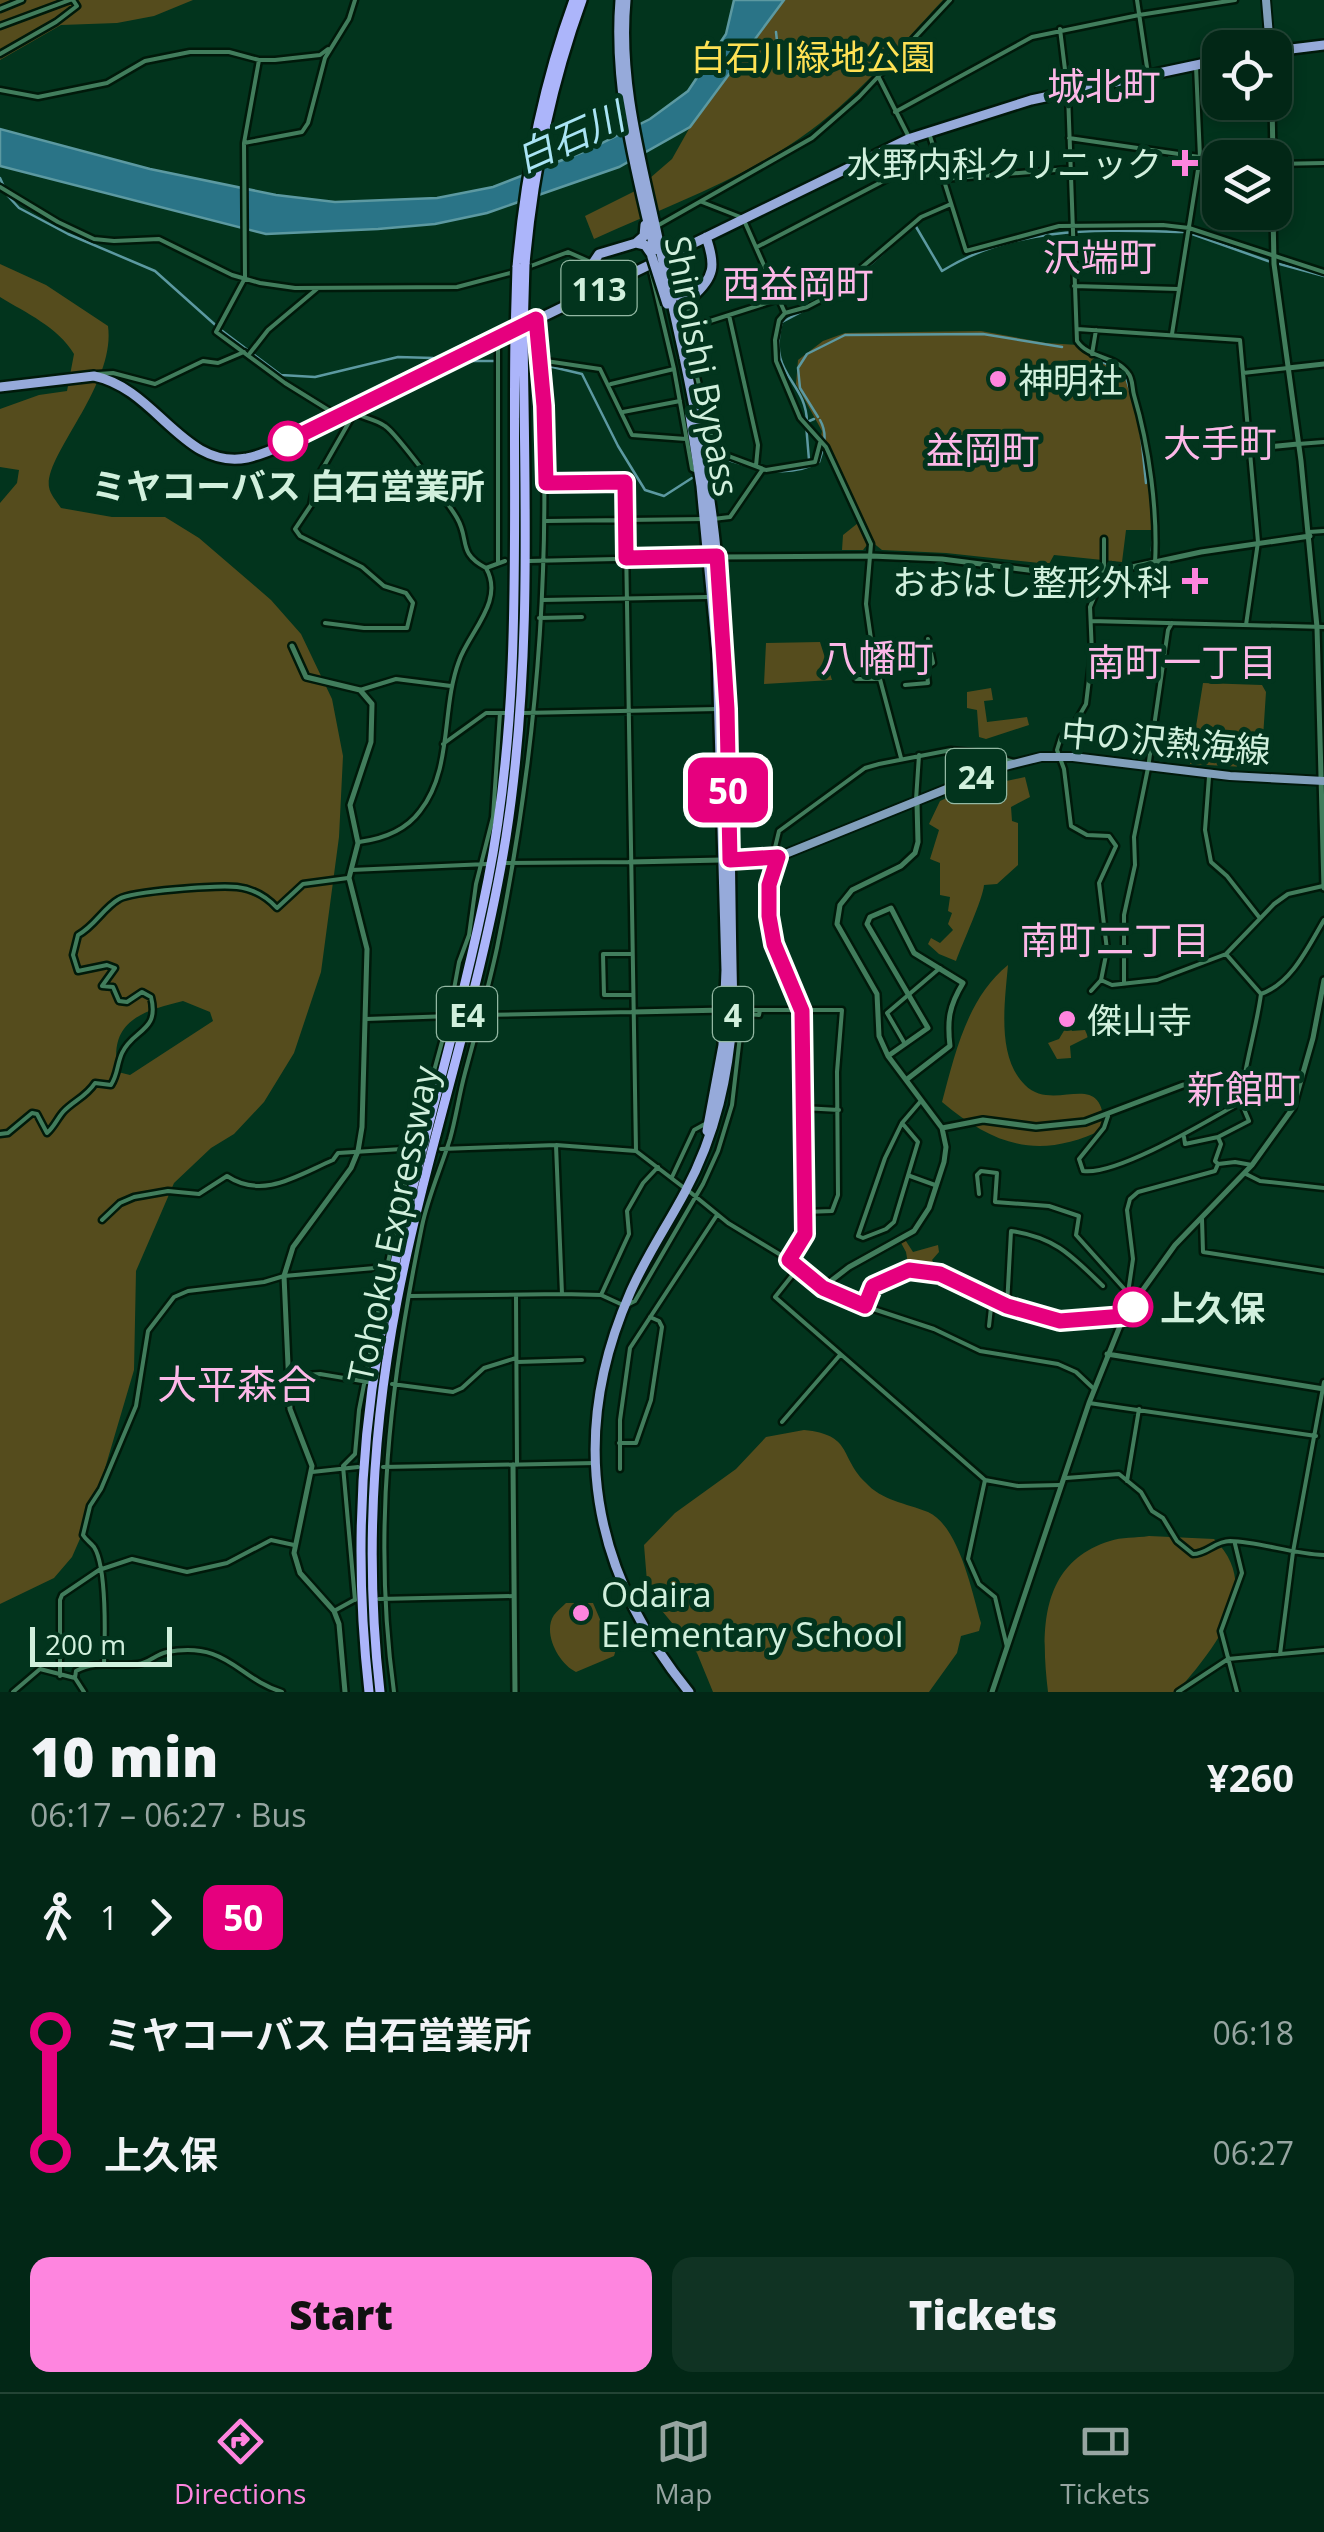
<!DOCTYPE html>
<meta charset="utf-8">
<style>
body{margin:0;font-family:"Open Sans","Noto Sans JP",sans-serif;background:#103323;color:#f1f3f6;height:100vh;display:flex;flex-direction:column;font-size:38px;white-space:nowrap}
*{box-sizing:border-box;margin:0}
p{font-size:32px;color:#96a5a1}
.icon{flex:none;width:55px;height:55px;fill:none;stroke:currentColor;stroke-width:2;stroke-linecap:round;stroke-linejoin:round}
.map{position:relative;height:1692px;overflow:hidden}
.sheet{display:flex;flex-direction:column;background:#022716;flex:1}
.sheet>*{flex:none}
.badge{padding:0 20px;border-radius:15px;font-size:35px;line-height:65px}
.controls{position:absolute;left:1202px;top:30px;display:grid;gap:20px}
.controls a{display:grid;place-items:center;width:90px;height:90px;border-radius:20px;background:#022716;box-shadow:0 5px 15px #0003,0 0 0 2px #234435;font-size:50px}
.scale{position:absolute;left:30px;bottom:25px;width:142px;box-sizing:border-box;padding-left:10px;border:5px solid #d1f0dd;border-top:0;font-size:28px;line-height:35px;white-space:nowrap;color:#d1f0dd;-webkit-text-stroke:8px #02341d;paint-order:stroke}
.map>.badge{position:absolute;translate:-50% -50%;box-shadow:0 0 0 5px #fff}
.legs{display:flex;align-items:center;gap:15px;height:110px;padding:0 30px;font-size:32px}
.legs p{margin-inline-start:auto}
.headline{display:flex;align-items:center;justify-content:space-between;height:170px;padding:0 30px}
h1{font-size:55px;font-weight:800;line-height:75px}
.cta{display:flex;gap:20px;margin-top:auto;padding:20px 30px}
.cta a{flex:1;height:115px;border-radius:20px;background:#fe85df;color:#111;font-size:40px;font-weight:800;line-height:115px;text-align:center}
.cta a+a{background:#103323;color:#f1f3f6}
ul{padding:0 30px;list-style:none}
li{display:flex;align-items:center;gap:35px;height:120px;font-size:38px}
li i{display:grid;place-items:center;width:15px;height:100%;margin:0 12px;background:currentColor}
li i::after{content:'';width:25px;height:25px;margin:-12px;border:8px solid;border-radius:50%;background:#022716}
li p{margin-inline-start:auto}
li:first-child i{background:linear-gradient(#0000 50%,currentColor 0)}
li:last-child i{background:linear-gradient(currentColor 50%,#0000 0)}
.tab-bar{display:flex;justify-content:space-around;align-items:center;height:140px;border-top:2px solid #234435;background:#022716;font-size:28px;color:#96a5a1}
.tab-bar a{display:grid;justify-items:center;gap:5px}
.tab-bar .selected{color:#fe85df}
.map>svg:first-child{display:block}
.green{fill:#554c1d;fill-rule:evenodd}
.water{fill:#2a7487;stroke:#5c99a1;stroke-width:2.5}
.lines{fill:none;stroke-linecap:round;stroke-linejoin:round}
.stream{stroke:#5c99a1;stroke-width:2.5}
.minor-casing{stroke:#00190a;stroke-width:9}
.tertiary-casing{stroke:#00190a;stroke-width:10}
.primary-casing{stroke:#00190a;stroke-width:12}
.trunk-casing{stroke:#00190a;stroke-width:14}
.motorway-casing{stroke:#00190a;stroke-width:14}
.minor{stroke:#417d5c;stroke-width:4}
.tertiary{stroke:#417d5c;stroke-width:5}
.primary{stroke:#819fbb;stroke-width:8}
.trunk{stroke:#96aada;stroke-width:9}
.motorway{stroke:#acb5fa;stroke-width:9}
.trunk-bridge-casing{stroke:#00190a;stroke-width:14;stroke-linecap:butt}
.motorway-bridge-casing{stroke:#00190a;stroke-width:14;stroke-linecap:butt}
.trunk-bridge{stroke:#96aada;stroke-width:9}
.motorway-bridge{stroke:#acb5fa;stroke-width:9}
.line-1-casing{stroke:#fff;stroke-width:22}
.line-1{stroke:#e6007e;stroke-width:15}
.poi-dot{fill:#fe85df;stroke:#02341d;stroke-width:4}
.stop-1-dot{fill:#fff;stroke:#e6007e;stroke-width:5}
.labels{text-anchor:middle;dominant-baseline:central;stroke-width:10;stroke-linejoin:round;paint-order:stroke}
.shield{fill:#02341d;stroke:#93b8a3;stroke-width:2.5}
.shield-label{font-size:32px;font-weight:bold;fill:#d1f0dd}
.park-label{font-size:35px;fill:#fee154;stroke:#02341d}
.poi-label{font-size:35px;fill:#d1f0dd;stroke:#02341d;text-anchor:start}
.street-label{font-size:35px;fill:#d1f0dd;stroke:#02341d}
.stop-label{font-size:35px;font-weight:bold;fill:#d1f0dd;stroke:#02341d}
.neighbourhood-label{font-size:38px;fill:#fcb8e8;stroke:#02341d}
.water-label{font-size:38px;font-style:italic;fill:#aae4f5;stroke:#02341d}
.quarter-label{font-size:40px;fill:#fcb8e8;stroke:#02341d}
</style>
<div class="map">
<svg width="1324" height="1692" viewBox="0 0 1324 1692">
<rect width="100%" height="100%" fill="#02341d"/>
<!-- green -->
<path class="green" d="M0 0H193L154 16 117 23 61 25 0 60Z
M784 0H943C898 48 855 100 800 138 738 181 663 208 594 239L585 216 635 191 672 159 690 127Z
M0 264 46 285 108 326C116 385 44 455 49 487 50 494 57 502 61 508L112 517H165L199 538 271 600 301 634 332 699 343 756 339 837 321 972 294 1053 264 1102 234 1134 211 1148 174 1183 136 1271 134 1370 93 1509 72 1557 54 1578 0 1604V503L17 483 19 470 0 467V409L39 395 67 391 74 354C58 327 26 313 0 297ZM183 1001 210 1012 213 1021 130 1075 118 1072C108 1021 142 1011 183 1001Z
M981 331 1046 343 1078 345 1129 374 1142 416 1156 517 1152 530H1126L1122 562 1054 555 1049 564 946 553 882 550 872 542 826 447 820 442 822 431 796 384 798 360 823 341 845 333Z
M858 523 867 545 863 550H842L843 535Z
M820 642 832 680 764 684 766 643Z
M1203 683 1262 685 1266 692 1261 768 1190 764Z
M991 688 993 700 984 701 987 722 1027 717 1029 725 986 739 979 737 977 710 967 708V692Z
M1025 777 1030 797 1011 807 1012 821 1018 823V865L997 884 984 885C983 899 962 944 956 961L939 954 928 944 931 938 940 943 953 930 948 924 952 913 948 911 950 897 940 895V863L930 859 939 830 929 824 940 801 964 790Z
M1008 965C1005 1001 996 1057 1025 1085 1055 1115 1104 1064 1104 1129 1040 1160 996 1147 942 1102 955 1054 967 998 1008 965Z
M1068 1024 1072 1031 1085 1030 1088 1037 1070 1046 1071 1058 1057 1059 1048 1043 1059 1039Z
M904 1238 913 1252 938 1245 939 1252 932 1260 940 1275 909 1270 906 1252 900 1241Z
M804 1430C853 1435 839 1456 865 1482 882 1501 906 1503 928 1512 959 1526 972 1592 981 1623L979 1631 961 1636 957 1653 929 1692H713L697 1653 648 1594 644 1545 675 1513 736 1469 766 1437Z
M1149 1536 1214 1539C1266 1590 1212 1650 1177 1692H1048C1041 1632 1039 1563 1110 1541 1121 1537 1136 1538 1149 1536Z
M566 1603H593L602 1624 610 1622 617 1646 614 1656 576 1672C559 1664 542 1633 554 1615 557 1611 562 1607 566 1603Z"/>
<!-- water -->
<path class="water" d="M734 0H784L690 127 619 167 487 213 435 224 378 229 266 234 0 166V129L150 169 276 195 335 202 437 198 493 187 588 150 650 119 688 91 726 34Z"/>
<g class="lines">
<!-- stream -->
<path class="stream" d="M776 32 777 41 784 43C788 52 778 61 786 71
M0 178 8 196 19 208 68 234 155 271 221 330 281 375 315 377 398 357 433 358 435 362
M1192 234 1268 261 1324 276
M1095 358 1125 374 1135 407
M544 365 582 374 618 446 645 490 664 496 692 478
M440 371 469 361H495
M818 417 800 388 798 368 807 354 845 335 983 334 1062 347
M814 419 807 422C806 380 767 375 782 322L839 292 915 225 942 271C1016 225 1100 230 1184 232
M806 424 809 460
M1140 424 1146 483
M711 465 721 458C754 468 787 480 819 462 824 447 828 434 820 420
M1152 551 1153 528"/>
<!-- minor casing -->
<g class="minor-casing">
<path id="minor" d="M1137 0 1148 74
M0 9 22 0
M0 26 70 0
M1060 29 1068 94 1077 341C1089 359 1115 355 1128 373 1133 378 1132 388 1134 395 1149 446 1158 511 1155 564
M0 54 56 22 77 6 73 0
M259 60 244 143 245 278 216 332 285 383 335 414
M878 76 921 161
M0 90 38 97 107 83 145 61 190 52H229L259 60H275L320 55 328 49
M895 112 1032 37 1139 15 1235 0
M930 136 966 251 1059 226 1163 225 1189 228 1324 272
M1069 138 1220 160
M244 143 302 132 308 123 325 58 349 19 355 0
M1275 164 1324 163
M943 179 1068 169
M0 187 58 222 94 239 114 241 159 239 232 275 260 283 295 288 457 287 514 272
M702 202 743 218 785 313
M657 226 812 138 859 97 950 0
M757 247 935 154
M671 258 679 289 686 293 690 307 684 323 715 451 766 470 815 462 820 443
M528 267 568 252 593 263
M650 267 674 369 692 469 699 472
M1074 286 1178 289
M729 315 758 445 756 466
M685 329 779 299
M1077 329 1240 340 1258 542 1246 625
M1172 334 1200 157 1196 66
M250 353 268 330 318 288
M1092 354 1096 330
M539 360 600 369 632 435 686 439
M1243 373 1288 368
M98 374 113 373 155 384 203 361 218 363 244 352
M611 384 674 369
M623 412 680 401
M1298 444 1324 442
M546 483 625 482 636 1151
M713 519 730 517 763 469
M546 521 705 519
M1309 532 1324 531
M529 561 704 557
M498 562V342
M486 568 505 561
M542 600 707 597
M539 618 582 617
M1091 621 1324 627
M325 623 364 628H407L413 603 406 593 384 586 362 567 300 536 295 529 311 505 316 480 352 417 350 410C360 418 374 418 385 426 395 432 449 504 457 518 470 540 457 553 486 568 505 601 469 632 459 661 441 709 453 769 420 811 406 830 382 839 359 842
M872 642 905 647
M856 679H880
M905 685 928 683 926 667 933 663 928 639
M360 690 396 679 451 686
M523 713 718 709
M443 744 486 713H508
M901 758 873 653 866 604 871 544 826 447 800 418 776 361 775 340 779 320 785 313 807 307 828 296 921 217 951 204
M1209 777 1205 830 1211 862 1227 876 1259 917
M916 800 919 755
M773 856 779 831 865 768 879 764 951 750 982 753 1014 762
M778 857 769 885V915L774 944 802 1011 804 1037 805 1234 789 1260
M506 863 630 862
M351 870 487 864
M632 954H603L604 995H632
M1226 954 1261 994
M1101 980 1112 985 1157 980 1226 954 1274 904 1288 894 1323 886
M1124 984V915L1135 865 1134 837 1148 768 1168 630 1172 623
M1091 991 1101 980 1107 950 1099 883 1116 846 1109 836 1087 835 1071 826 1064 769 1057 750 1061 737 1074 725 1086 704 1092 654 1090 607 1104 573V539
M1261 994C1292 983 1308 947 1324 920
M733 1010H842L837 1072 838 1195 832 1211 805 1212
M478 1015 633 1012
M366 1019 451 1016
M905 1044 887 1013 940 968
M1248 1078 1244 1079C1249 1050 1257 1023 1261 994
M803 1108 839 1110
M1108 1116 1104 1128 1079 1159 1083 1171C1117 1176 1209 1120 1241 1102L1249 1121 1218 1137
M902 1123 918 1142 894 1222 886 1229 863 1238 858 1236 885 1158 902 1123 920 1102
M0 1134 8 1133 32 1113 37 1114 47 1133C54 1127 57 1119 63 1112 73 1101 86 1097 95 1083L111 1085C118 1074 117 1064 122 1053 133 1029 160 1032 151 997L142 992 127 1002 119 1001 113 987 102 986 115 968 107 965 78 971 73 955 78 935C95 926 103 908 119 899 132 891 219 885 237 887 254 889 266 896 277 908L303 884 348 878
M441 1149 556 1145 636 1151 683 1187
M1218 1164 1235 1162 1252 1165
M1246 1174 1260 1181 1324 1188
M910 1176 935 1185
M672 1177 694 1130 705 1124
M690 1192 728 1223 789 1260 804 1274 843 1299 934 1329 980 1351 1058 1364 1076 1372 1094 1389
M979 1194 977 1175 981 1171 997 1173 995 1202 1049 1206 1079 1216 1076 1235 1128 1293 1132 1305
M1202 1219 1203 1252 1324 1271
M102 1220 120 1203 134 1197 168 1191 199 1194 227 1176C263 1200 298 1175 333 1160L338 1153 418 1148
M798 1268 775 1297 985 1480 1018 1486 1060 1485
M1128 1293 1133 1259 1127 1210 1130 1199 1138 1192 1215 1171 1218 1164 1215 1161 1221 1144 1218 1137 1185 1144 1184 1137
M562 1294 601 1295 625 1306 635 1301 703 1184 718 1151 732 1105 742 1019 748 1014 759 1015 760 1010
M516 1295 517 1465
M601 1295 629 1234 627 1211 643 1183 658 1167
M411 1296 562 1294 556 1145
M865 1305 873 1286 911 1270 949 1276 992 1298
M1007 1306 1011 1231C1055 1237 1072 1256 1103 1286
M989 1326 992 1298C1040 1322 1071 1323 1124 1316
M517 1362 582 1360
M289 1376 320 1374 368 1382
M392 1384 453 1392 462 1388 484 1368 516 1358
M1089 1403 1316 1436
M782 1422 840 1355
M619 1443H636L651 1400 662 1327 659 1321 650 1317
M383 1467 596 1463
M620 1469V1420L630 1348 717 1215
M312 1472 358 1467
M1066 1478 1119 1474 1141 1492 1152 1511 1163 1518 1177 1541 1193 1554C1207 1554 1215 1541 1230 1541 1261 1542 1292 1554 1324 1555
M985 1480 968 1559 979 1584 995 1597 1007 1647
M1127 1481 1139 1409
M1235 1544 1242 1573 1221 1631 1237 1692
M379 1599 514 1596
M355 1600 343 1466 355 1454 359 1410 387 1267 413 1148 449 1016 459 962 469 935 476 884 493 817 500 713
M334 1611 354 1600
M1280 1654 1293 1552 1324 1382
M104 1663C105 1639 107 1567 94 1547 90 1542 86 1540 83 1535L90 1506 101 1489 136 1406 148 1331 174 1297 188 1291 264 1282 284 1276 386 1267
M60 1676V1600L62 1595 99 1570 132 1559 187 1572 227 1563 271 1540 294 1545
M75 1678 76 1671C96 1660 116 1667 138 1664 149 1663 156 1654 167 1652 228 1641 237 1678 282 1692
M13 1692 40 1669 75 1678 84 1692
M394 1692C372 1533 390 1382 422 1226 428 1197 441 1168 450 1139 456 1118 459 1095 465 1073 476 1032 488 990 497 948 539 743 555 532 537 323
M1178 1692 1228 1659 1324 1650"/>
</g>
<!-- tertiary casing -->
<g class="tertiary-casing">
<path id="tertiary" d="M1272 102 1273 158
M1273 212 1274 264 1301 461 1317 627 1324 888
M1288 368 1324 364
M1249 449 1298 444
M717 557 871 556 942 559 1052 573H1104L1201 552 1310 536
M292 646 306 677 360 690 372 704 371 742 350 805 358 843 349 878 367 949 362 1127 358 1151 351 1168 293 1247 284 1276 290 1409 312 1466 294 1553 300 1573 334 1611 339 1624 345 1692
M630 862 722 860
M633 1012 725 1010
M888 1056 928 1028 867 924 870 917 891 908 914 953 963 983C949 1006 947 1020 950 1046L906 1080
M942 1128 983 1120 1036 1127 1085 1122 1183 1085
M823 1287 849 1267 914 1231 929 1208 944 1162 946 1147 942 1128 888 1056 879 1036 877 994 837 924 840 905 852 890 901 866 915 853 918 842 917 803
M1107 1354 1324 1389
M513 1465 515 1692
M992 1692 1089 1403 1124 1316 1175 1245 1252 1165 1293 1108 1313 1038 1324 980"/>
</g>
<!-- primary casing -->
<g class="primary-casing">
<path id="primary" d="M1266 0 1270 48
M729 860 778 857 1001 767 1041 757H1073L1230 776 1324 781"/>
</g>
<!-- trunk casing -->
<g class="trunk-casing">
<path id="trunk" d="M620 0C613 87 636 172 656 256
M626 0C618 87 644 169 661 253
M1275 51 1324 45
M636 243 644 236 645 225
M597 289 593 263 599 254 636 243 645 245 652 255
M692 297C715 277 716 265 706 237
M684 357C698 424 711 492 717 560 732 709 729 860 733 1010 729 1075 716 1134 685 1192 667 1226 645 1258 630 1293 567 1437 591 1572 689 1692
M0 387 94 376C157 389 183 470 247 458 278 451 310 430 339 416L908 139 1031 100 1220 60
M690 415 701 486 717 654 726 970 723 1045 707 1131"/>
</g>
<!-- motorway casing -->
<g class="motorway-casing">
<path id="motorway" d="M525 264C533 173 551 85 582 0
M517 267C525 175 542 87 574 0
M369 1692C356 1577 359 1458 379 1344 406 1188 457 1036 488 880 524 699 512 518 515 335
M380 1692C365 1561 372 1431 397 1301 427 1145 481 994 506 837 532 670 525 501 523 332"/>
</g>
<!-- minor -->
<use href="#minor" class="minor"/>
<!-- tertiary -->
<use href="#tertiary" class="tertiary"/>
<!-- primary -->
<use href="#primary" class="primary"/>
<!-- trunk -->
<use href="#trunk" class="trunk"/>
<!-- motorway -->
<use href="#motorway" class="motorway"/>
<!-- trunk-bridge casing -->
<g class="trunk-bridge-casing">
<path id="trunk-bridge" d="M661 253 684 357
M652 257 667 304
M673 288 677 296 690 295"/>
</g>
<!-- motorway-bridge casing -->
<g class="motorway-bridge-casing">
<path id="motorway-bridge" d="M523 332 525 264
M515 335 517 267"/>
</g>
<!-- trunk-bridge -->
<use href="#trunk-bridge" class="trunk-bridge"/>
<!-- motorway-bridge -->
<use href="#motorway-bridge" class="motorway-bridge"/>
</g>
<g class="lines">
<!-- line-1 casing -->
<g class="line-1-casing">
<path id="line-1" d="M288 441 536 319 544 406 546 483 625 482 626 558 717 556 727 709 730 860 778 857 769 885V916L774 944 802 1011 805 1234 789 1260 823 1288 865 1306 873 1286 909 1270 940 1274 1007 1306 1060 1321 1124 1316 1133 1307"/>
</g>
<!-- line-1 -->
<use href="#line-1" class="line-1"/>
</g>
<!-- markers -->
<g class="poi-dot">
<path d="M1180 148h10v10h10v10h-10v10h-10v-10h-10v-10h10z"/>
<circle cx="998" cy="379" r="10"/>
<path d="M1190 566h10v10h10v10h-10v10h-10v-10h-10v-10h10z"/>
<circle cx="1067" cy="1019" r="10"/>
<circle cx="581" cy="1613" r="10"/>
</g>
<g class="stop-1-dot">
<circle cx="288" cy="441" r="18"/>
<circle cx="1133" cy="1307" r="18"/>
</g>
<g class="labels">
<!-- shield labels -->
<g class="shield">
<rect x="561.5" y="261" width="75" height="54" rx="8"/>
<rect x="946" y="749" width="60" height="54" rx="8"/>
<rect x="437" y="987" width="60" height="54" rx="8"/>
<rect x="713" y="987" width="40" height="54" rx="8"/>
</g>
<g class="shield-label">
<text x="599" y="288">113</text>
<text x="976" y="776">24</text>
<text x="467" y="1014">E4</text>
<text x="733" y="1014">4</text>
</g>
<!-- park labels -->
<g class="park-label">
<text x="813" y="56">白石川緑地公園</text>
</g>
<!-- poi labels -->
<g class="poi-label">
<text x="1162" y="163" text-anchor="end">水野内科クリニック</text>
<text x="1018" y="379">神明社</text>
<text x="1172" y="581" text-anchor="end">おおはし整形外科</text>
<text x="1087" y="1019">傑山寺</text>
<text x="601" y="1593">Odaira<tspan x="601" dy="40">Elementary School</tspan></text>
</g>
<!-- street labels -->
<g class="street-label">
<text transform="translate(703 366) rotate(79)">Shiroishi Bypass</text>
<text transform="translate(1166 741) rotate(5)">中の沢熱海線</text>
<text transform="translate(392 1224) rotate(-78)">Tohoku Expressway</text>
</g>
<!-- stop labels -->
<g class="stop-label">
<text x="288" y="485">ミヤコーバス 白石営業所</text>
<text x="1160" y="1307" text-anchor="start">上久保</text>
</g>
<!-- neighbourhood labels -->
<g class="neighbourhood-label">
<text x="1104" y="85">城北町</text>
<text x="1100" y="256">沢端町</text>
<text x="798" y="283">西益岡町</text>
<text x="1220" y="442">大手町</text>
<text x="983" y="449">益岡町</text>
<text x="877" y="657">八幡町</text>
<text x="1182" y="661">南町一丁目</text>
<text x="1115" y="939">南町二丁目</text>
<text x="1244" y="1088">新館町</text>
</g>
<!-- water labels -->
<g class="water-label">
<text transform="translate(569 136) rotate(-24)">白石川</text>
</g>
<!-- quarter labels -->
<g class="quarter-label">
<text x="237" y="1383">大平森合</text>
</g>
</g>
</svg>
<div class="controls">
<a><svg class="icon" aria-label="locate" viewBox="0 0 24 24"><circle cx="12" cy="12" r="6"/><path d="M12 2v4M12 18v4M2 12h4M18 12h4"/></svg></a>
<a><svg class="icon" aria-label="layers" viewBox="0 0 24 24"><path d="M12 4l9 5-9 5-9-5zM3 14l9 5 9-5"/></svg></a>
</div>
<div class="scale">200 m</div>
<b class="badge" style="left:728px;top:790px;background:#e6007e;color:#fff">50</b>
</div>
<section class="sheet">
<div class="headline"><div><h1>10 min</h1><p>06:17 – 06:27 · Bus</p></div><b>¥260</b></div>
<div class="legs"><svg class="icon" aria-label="walk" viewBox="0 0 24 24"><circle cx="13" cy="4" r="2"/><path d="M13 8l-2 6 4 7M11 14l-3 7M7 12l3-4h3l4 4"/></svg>1<svg class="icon" aria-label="forward" viewBox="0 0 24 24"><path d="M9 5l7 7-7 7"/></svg><b class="badge" style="background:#e6007e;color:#fff">50</b></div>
<ul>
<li><i style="color:#e6007e"></i><b>ミヤコーバス 白石営業所</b><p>06:18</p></li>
<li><i style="color:#e6007e"></i><b>上久保</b><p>06:27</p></li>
</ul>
<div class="cta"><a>Start</a><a>Tickets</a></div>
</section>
<nav class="tab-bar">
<a class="selected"><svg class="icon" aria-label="directions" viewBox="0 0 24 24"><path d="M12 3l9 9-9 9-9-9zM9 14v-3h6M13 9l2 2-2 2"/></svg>Directions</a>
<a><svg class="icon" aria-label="map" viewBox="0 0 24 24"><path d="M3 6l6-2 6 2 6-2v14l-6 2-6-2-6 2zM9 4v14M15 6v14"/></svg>Map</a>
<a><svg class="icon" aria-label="tickets" viewBox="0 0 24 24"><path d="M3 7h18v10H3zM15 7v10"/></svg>Tickets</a>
</nav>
